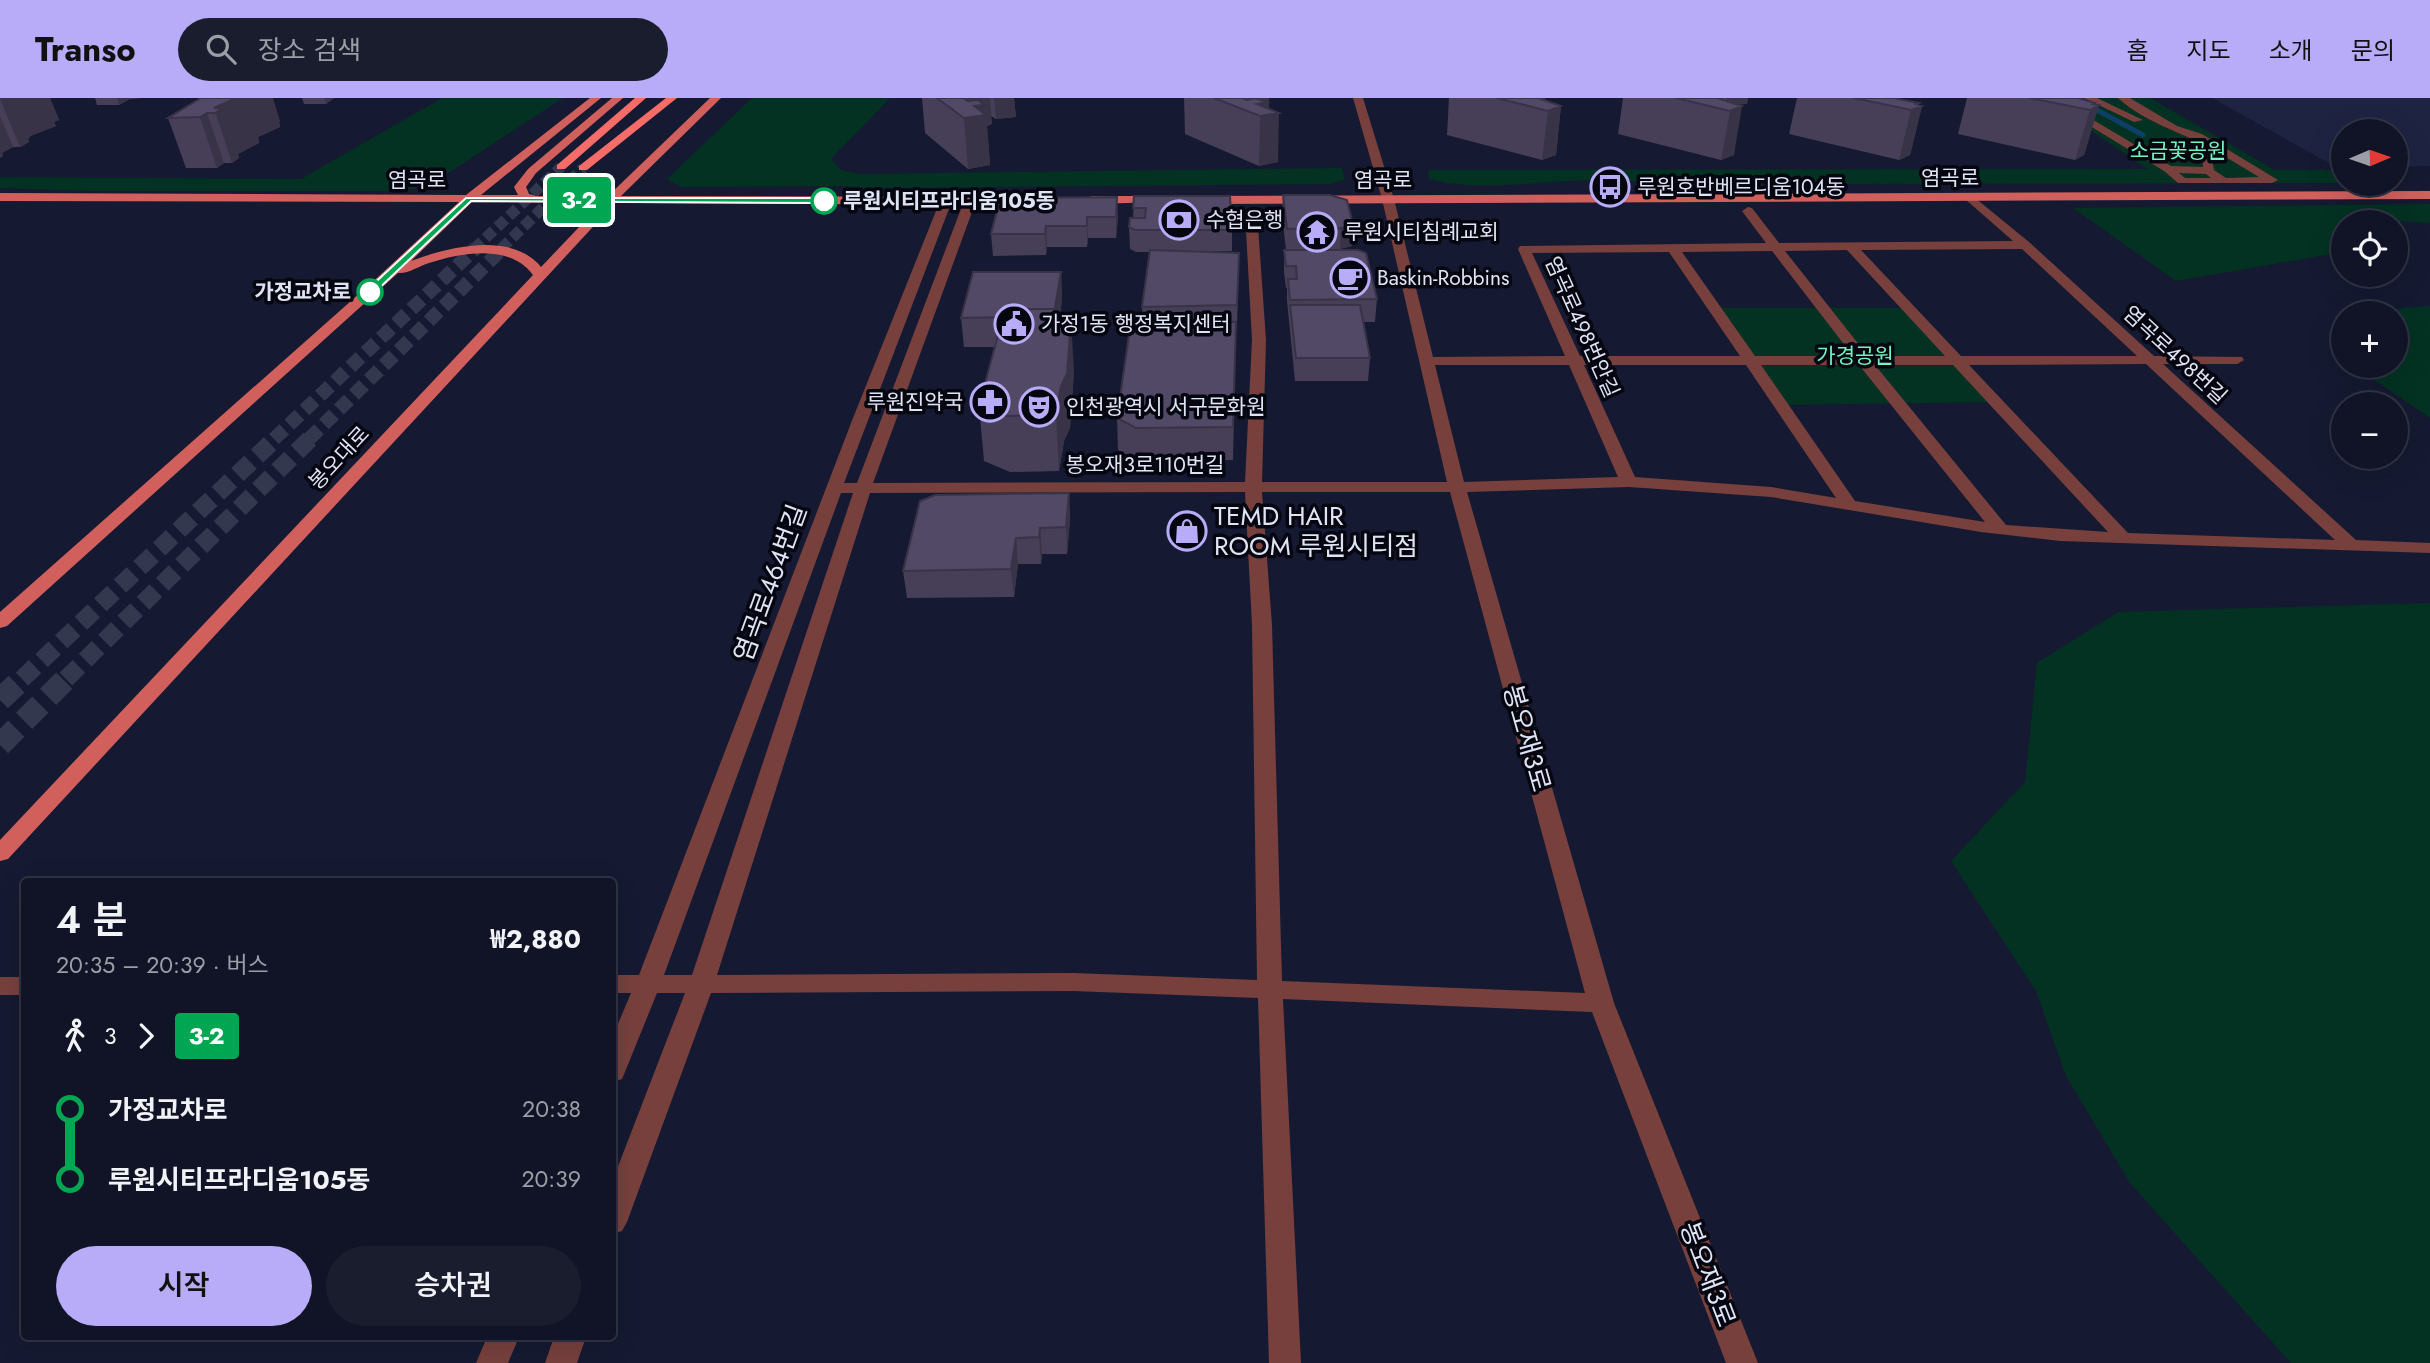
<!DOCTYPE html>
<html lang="ko">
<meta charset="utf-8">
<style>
body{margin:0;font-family:Jost,"Noto Sans KR",sans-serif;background:#191d2e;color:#f1f3f6;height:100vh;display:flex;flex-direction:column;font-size:26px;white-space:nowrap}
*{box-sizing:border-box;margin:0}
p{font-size:23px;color:#9c9ea7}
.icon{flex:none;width:38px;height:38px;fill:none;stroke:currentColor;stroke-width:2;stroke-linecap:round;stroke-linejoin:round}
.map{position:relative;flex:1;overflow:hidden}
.drawer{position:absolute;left:21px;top:780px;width:595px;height:462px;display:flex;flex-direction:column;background:#101426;border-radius:7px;box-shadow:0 7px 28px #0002,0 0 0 2px #303343}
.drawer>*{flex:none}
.badge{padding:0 14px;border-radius:5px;font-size:24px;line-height:46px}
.needle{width:46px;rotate:88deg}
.fabs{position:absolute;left:2331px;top:21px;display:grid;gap:14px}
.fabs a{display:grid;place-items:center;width:77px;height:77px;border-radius:50%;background:#101426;box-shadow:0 7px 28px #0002,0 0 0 2px #303343;font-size:35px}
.map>.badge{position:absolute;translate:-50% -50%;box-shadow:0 0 0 4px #fff}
.legs{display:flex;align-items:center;gap:10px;height:77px;padding:0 35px;font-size:23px}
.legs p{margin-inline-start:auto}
.head{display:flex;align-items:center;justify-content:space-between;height:119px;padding:0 35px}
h1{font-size:38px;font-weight:600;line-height:52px}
.cta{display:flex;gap:14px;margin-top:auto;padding:14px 35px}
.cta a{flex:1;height:80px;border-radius:42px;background:#b8abf7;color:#111;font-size:28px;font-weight:600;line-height:80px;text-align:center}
.cta a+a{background:#191d2e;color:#f1f3f6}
ul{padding:0 35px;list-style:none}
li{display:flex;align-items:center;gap:24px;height:70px;font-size:26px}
li i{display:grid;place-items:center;width:10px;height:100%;margin:0 9px;background:currentColor}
li i::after{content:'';width:18px;height:18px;margin:-9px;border:5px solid;border-radius:50%;background:#101426}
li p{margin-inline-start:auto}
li:first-child i{background:linear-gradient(#0000 50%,currentColor 0)}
li:last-child i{background:linear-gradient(currentColor 50%,#0000 0)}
header{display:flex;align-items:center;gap:42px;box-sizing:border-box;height:98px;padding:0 35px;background:#b8abf7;color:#111}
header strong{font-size:33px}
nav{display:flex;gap:38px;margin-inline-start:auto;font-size:24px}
.search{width:490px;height:63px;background:#191d2e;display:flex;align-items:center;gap:18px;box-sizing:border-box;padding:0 24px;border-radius:38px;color:#9c9ea7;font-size:26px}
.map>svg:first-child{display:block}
.built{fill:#1d2341}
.green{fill:#033222}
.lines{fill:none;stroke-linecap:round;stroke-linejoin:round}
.stream{stroke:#0e3f68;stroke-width:5}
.highway-tunnel-far3{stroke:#33384f;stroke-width:11;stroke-dasharray:11 5;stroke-linecap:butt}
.highway-tunnel-far2{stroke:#33384f;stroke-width:14;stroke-dasharray:14 7;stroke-linecap:butt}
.highway-tunnel-far1{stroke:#33384f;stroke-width:18;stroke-dasharray:18 9;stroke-linecap:butt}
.highway-tunnel{stroke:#33384f;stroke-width:23;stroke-dasharray:23 11;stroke-linecap:butt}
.minor{fill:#77403d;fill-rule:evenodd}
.major{fill:#d1605d;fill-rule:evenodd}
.highway{fill:#f56c69;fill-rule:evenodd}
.wall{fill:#463f57}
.shaded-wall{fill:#393347}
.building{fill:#514965;stroke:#393347;stroke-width:2}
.line-1{fill:#00a651;stroke:#fff;stroke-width:2}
.stop-1-dot{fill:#fff;stroke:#00a651;stroke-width:3.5}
.labels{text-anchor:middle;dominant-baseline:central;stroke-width:7;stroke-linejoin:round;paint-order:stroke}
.far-park-label{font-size:21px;fill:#71f4bf;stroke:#050610}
.far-street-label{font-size:21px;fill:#dfe4f5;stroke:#050610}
.far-poi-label{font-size:21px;fill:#dfe4f5;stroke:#050610;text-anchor:start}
.far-stop-label{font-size:21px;font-weight:bold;fill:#dfe4f5;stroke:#050610;text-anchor:start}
.poi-label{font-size:26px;fill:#dfe4f5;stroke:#050610;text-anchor:start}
.street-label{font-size:26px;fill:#dfe4f5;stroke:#050610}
</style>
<header>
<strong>Transo</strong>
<div class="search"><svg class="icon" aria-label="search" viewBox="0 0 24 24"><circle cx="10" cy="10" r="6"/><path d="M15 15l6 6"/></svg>장소 검색</div>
<nav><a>홈</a><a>지도</a><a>소개</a><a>문의</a></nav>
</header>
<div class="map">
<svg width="2430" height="1265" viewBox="0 0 2430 1265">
<rect width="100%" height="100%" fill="#151a32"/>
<!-- built -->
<path class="built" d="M2212 0H2430V68L2396 69V33H2343V69H2336Z"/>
<!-- green -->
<path class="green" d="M442 0H563L430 87 403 93H87L0 90V79L301 81Z
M752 0H890L831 61 841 72 860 76 1342 70 1345 81 1331 86 874 90 843 88 681 89 667 81Z
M2042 0H2150L2275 72H2343V85L1735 86C1680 86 1624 81 1568 83 1522 85 1474 93 1429 81L1428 72 2148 71Z
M2430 106V125L2397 123 2403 144 2396 145V124H2343V154L2176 183 2073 110Z
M2430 208V320L2354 268H2396V215H2346Z
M1714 210H1907L1995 304 1781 307Z
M2430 505V1265H2291L2130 1085 2066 978 2036 893 1951 763 2025 684 2037 565 2118 514Z"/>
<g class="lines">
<!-- stream -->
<path class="stream" d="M2075 0 2143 37"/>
<!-- highway-tunnel-far3 -->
<path class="highway-tunnel-far3" d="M474 151 561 69
M501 151 583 70"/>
<!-- highway-tunnel-far2 -->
<path class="highway-tunnel-far2" d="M274 341 476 150
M309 341 503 150"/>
<!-- highway-tunnel-far1 -->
<path class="highway-tunnel-far1" d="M22 581 276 340
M66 581 311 340"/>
<!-- highway-tunnel -->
<path class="highway-tunnel" d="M0 602 24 579
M0 647 68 579"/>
<!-- minor -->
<path class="minor" d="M1353 0H1363L1394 101 1433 259 1565 258 1518 151 1520 148 1766 145 1742 113 1748 109 1752 110 1779 145 2013 143 1965 101 1963 99 1969 95 2029 144 2154 258 2242 259 2244 262 2237 266H2163L2356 442 2430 445V455L2060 443 1981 434 1771 399 1629 389 1467 394 1614 905 1758 1265H1726L1592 914 1283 901 1301 1265H1269L1258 900 1073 893 711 895 627 1124 622 1133 612 1136V1084L685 895H657L625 974 622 981 612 984V940L631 895H612V877H639L853 320 940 103 946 99 952 103 844 385H857L964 103 970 99 976 103 873 385 1245 384 1252 242 1245 114 1251 110 1257 114 1266 242 1262 384H1447L1382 101ZM2022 151 2137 258H1961L1861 152ZM1847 152 1945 258H1868L1785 153ZM1772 153 1853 258H1755L1682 154ZM1669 154 1740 258H1580L1532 155ZM2146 266 2335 442 2128 435 1969 267ZM1435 267H1569L1618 379 1464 384ZM1584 267H1746L1836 400 1771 389 1635 379ZM1761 267H1859L1985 424 1855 403ZM1875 267H1953L2108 434 2006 427ZM1245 394 1252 527 1257 882 1073 875 717 877 870 395ZM1262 394H1450L1585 895 1282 883 1272 527ZM841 395H853L692 877H664Z
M2044 0H2056L2171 68 2203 69 2202 57 2219 55C2186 35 2146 26 2118 0H2130L2177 28 2202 36 2278 82 2272 85H2178L2164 73ZM2229 61 2259 79 2226 80 2214 72 2212 62ZM2179 75 2206 76 2211 80H2185Z
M2084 0H2097L2143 22 2134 24Z
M0 879H24V897H0Z
M487 1239H519L508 1265H476Z
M554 1239H586L577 1265H545Z"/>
<!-- major -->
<path class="major" d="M590 0H601L481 97H518L514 89 528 71 612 0H623L536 75 526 89 529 96 536 98H608L710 0H721L621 98 1037 99 1043 103 1037 107 615 105 8 761 0 763V742L533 177C510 146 463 154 429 165 419 168 408 176 398 175L7 528 0 530V514L378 179 459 104 0 103V95L466 97ZM472 104 602 105 541 169C512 133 448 149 411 163Z
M2430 93V101L1203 106 1197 102 1203 98Z
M1160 98 1164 100V104L1091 106 1085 102 1091 98Z"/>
<!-- highway -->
<path class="highway" d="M635 0H646L565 71H557V67Z
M666 0H677L587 72H579V68Z"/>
</g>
<!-- wall -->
<path class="wall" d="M0 0H50L59 22 54 24 56 28 30 38V39L28 41 29 44 20 49H13L2 55 3 58 0 60Z
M95 0H141L130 1 119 7H97Z
M201 0 280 23 279 24 280 29 258 39 259 45 238 56 239 60 232 65H224L217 70H186L168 20Z
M302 0H345H334L326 6H304Z
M922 0H1014L1016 19 996 21 991 18 992 26 987 28 990 67 968 71 925 35Z
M1184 0H1269V11L1278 64 1259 68 1185 36Z
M1449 0H1545V2L1561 8 1556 57 1542 62 1447 37Z
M1623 0H1748L1747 6H1738L1734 57 1721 62 1618 36Z
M1797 0H1901L1900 1 1922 8 1910 57 1899 62 1789 36Z
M1967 0H2078L2099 7 2084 57 2075 62 1958 36Z
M1283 97 1347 102 1352 148 1340 151 1286 152 1282 117Z
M1134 98 1232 132V153H1198L1239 155 1237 230H1236L1233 362 1137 363 1118 352 1117 320 1143 231 1142 209 1149 154H1136L1130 151 1129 129 1133 120Z
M998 109 1118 119 1116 140H1088L1087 149H1047L1046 157 993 158 991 136Z
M1284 152 1377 201 1375 224H1363L1370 260 1368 283H1295L1287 203V190H1286L1284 174Z
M1061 174 1062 202 1059 221 1074 274 1070 330 1064 343 1059 373 1010 374 984 363 979 308 995 249H964L961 220Z
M1069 395 1070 421 1067 456H1042L1041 466H1018L1014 499 907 500 903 473Z"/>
<!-- shaded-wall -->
<path class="shaded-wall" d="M1 0H50L59 22 54 24 56 28 30 38V39L28 41 29 44 20 49 0 1Z
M117 0H129L130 1 119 7Z
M236 0H273L280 23 279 24 280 29 258 39 259 45 238 56 239 60 232 65 214 10Z
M324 0H334L326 6Z
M957 0H990L992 26 987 28 990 67 968 71 964 20Z
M994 0H1014L1016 19 996 21Z
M1251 0H1269V17L1279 15 1278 64 1259 68 1260 18 1251 15Z
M1727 0H1748L1747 6 1726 7Z
M1919 5 1918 9 1922 8 1910 57 1899 62 1911 12 1916 6Z
M2095 5 2094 10 2099 7 2084 57 2075 62 2090 12 2093 6Z
M1561 8 1556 57 1542 62 1548 13Z
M1742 8 1734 57 1721 62 1730 13Z
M207 15 224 65 217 70 200 19Z
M0 18 13 49 2 55 3 58 0 60Z
M1117 99 1118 119 1116 140V119Z
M1087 119 1088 140 1087 149Z
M1353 127 1352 148 1340 151 1341 130Z
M1046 128 1047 149 1046 157 1045 136Z
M1061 174 1062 202 1056 243 1054 219Z
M1071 222 1074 274 1070 330 1064 343 1059 373 1056 317Z
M1069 395 1070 421 1067 456 1066 429Z
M1040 430 1042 456 1041 466 1039 439Z
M1016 440 1018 466 1014 499 1011 471Z"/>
<!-- building -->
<path class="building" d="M201 0H236L214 10H222L215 15H207L200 19 168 20Z
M937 0H963L968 3 978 2 984 7 974 8 986 17 964 20Z
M1214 0H1243L1247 2 1255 0 1267 4 1257 6 1279 15 1260 18Z
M1497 0H1545L1541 1 1561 8 1548 13Z
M1676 0H1723L1720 1 1742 8 1730 13Z
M1854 0H1900L1898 1 1919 5 1916 6 1922 8 1911 12Z
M2030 0H2078L2095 5 2093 6 2099 7 2090 12Z
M1283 97H1330L1347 102 1353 127 1341 130 1287 131Z
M1134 98H1230L1232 132H1135L1129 129 1130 120H1145L1146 110H1133Z
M1117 99 1116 119H1087V128H1046L1045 136H991L998 109 1017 100Z
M1150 152 1239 155 1237 207 1142 209Z
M1284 152H1358L1366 155 1377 201 1290 202 1288 181H1297L1296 168H1286Z
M973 174H1061L1054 215V211H1005L1003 219 961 220Z
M1290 207H1360L1370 260H1296Z
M1005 211H1054V221L1071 222 1067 276 1061 288 1056 317 1006 318 979 308Z
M1160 224H1236L1233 329 1136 330 1117 320 1129 237Z
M1069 395 1066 429 1040 430 1039 439 1016 440 1011 471 903 473 920 403 935 397Z"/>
<!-- line-1 -->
<path class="line-1" d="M466 100H824L828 103 824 105 471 103 373 196H367V192Z"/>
<!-- icons -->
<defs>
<g id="bus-ring" transform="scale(2.0125)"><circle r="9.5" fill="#050610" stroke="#b8abf7" stroke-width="1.5"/><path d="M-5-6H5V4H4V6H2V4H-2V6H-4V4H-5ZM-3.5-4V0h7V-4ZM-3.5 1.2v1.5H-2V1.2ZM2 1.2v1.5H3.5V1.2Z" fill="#b8abf7"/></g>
<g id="bank-ring" transform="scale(2.0125)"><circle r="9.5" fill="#050610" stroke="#b8abf7" stroke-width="1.5"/><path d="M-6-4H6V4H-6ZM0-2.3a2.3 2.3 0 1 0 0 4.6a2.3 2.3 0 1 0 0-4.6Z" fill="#b8abf7"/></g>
<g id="temple-ring" transform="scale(2.0125)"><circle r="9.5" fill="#050610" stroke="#b8abf7" stroke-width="1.5"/><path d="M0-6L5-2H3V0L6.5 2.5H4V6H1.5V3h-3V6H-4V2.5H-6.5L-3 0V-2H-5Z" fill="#b8abf7"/></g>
<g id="cafe-ring" transform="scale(2.0125)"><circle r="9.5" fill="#050610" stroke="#b8abf7" stroke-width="1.5"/><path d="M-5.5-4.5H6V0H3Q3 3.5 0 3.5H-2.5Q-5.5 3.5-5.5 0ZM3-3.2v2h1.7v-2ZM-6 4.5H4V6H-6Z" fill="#b8abf7"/></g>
<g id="civic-ring" transform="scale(2.0125)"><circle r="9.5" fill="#050610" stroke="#b8abf7" stroke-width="1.5"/><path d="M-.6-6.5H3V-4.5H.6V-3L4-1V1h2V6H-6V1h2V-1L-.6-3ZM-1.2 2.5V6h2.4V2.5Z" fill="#b8abf7"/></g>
<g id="pharmacy-ring" transform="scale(2.0125)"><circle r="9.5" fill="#050610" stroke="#b8abf7" stroke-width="1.5"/><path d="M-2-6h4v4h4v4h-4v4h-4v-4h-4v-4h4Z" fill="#b8abf7"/></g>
<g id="theatre-ring" transform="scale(2.0125)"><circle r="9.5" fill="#050610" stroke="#b8abf7" stroke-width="1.5"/><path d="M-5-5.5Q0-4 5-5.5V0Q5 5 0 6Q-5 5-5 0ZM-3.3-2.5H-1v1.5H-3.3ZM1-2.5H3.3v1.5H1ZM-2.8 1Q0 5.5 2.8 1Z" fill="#b8abf7"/></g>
<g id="shop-ring" transform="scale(2.0125)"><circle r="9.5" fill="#050610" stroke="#b8abf7" stroke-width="1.5"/><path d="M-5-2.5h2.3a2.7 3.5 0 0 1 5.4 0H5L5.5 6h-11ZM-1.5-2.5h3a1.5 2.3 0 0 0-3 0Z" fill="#b8abf7"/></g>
</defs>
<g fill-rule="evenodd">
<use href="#bus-ring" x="1610" y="89"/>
<use href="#bank-ring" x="1179" y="122"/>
<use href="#temple-ring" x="1317" y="134"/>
<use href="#cafe-ring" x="1350" y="180"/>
<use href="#civic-ring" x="1014" y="226"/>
<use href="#pharmacy-ring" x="990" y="304"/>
<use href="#theatre-ring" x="1039" y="309"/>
<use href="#shop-ring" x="1187" y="433"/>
</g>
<!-- markers -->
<g class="stop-1-dot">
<circle cx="824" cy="103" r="12"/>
<circle cx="370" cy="194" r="12"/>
</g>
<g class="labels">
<!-- far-park labels -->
<g class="far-park-label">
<text x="2178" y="53">소금꽃공원</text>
<text x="1855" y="258">가경공원</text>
</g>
<!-- far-street labels -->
<g class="far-street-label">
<text x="1950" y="80">염곡로</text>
<text x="417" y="82">염곡로</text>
<text x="1383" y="82">염곡로</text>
<text transform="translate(1582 229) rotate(66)">염곡로498번안길</text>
<text transform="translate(2175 257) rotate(43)">염곡로498번길</text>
<text transform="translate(339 360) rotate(-47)">봉오대로</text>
<text x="1145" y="367">봉오재3로110번길</text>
</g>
<!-- far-poi labels -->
<g class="far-poi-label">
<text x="1637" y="89">루원호반베르디움104동</text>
<text x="1206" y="122">수협은행</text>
<text x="1344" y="134">루원시티침례교회</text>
<text x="1377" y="180">Baskin-Robbins</text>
<text x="1041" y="226">가정1동 행정복지센터</text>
<text x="963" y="304" text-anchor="end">루원진약국</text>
<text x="1066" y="309">인천광역시 서구문화원</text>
</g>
<!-- far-stop labels -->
<g class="far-stop-label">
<text x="843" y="103">루원시티프라디움105동</text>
<text x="351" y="194" text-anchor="end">가정교차로</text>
</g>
<!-- poi labels -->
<g class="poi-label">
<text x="1214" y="418">TEMD HAIR<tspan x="1214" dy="30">ROOM 루원시티점</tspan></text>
</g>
<!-- street labels -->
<g class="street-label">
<text transform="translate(770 485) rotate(-70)">염곡로464번길</text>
<text transform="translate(1527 640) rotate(74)">봉오재3로</text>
<text transform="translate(1708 1176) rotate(69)">봉오재3로</text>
</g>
</g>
</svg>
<div class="fabs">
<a><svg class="needle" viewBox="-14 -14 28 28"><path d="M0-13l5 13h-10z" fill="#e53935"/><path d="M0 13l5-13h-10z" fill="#9c9ea7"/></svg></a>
<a><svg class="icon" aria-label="locate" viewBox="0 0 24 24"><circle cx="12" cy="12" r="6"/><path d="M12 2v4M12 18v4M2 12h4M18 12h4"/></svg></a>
<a>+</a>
<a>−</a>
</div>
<b class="badge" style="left:579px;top:102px;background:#00a651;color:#fff">3-2</b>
<section class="drawer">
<div class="head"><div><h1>4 분</h1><p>20:35 – 20:39 · 버스</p></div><b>₩2,880</b></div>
<div class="legs"><svg class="icon" aria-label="walk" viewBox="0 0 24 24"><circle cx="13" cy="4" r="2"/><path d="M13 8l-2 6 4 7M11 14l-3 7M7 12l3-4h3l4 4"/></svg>3<svg class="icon" aria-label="forward" viewBox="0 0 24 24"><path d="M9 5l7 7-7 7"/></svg><b class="badge" style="background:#00a651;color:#fff">3-2</b></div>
<ul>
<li><i style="color:#00a651"></i><b>가정교차로</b><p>20:38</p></li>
<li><i style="color:#00a651"></i><b>루원시티프라디움105동</b><p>20:39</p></li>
</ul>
<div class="cta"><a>시작</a><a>승차권</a></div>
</section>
</div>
